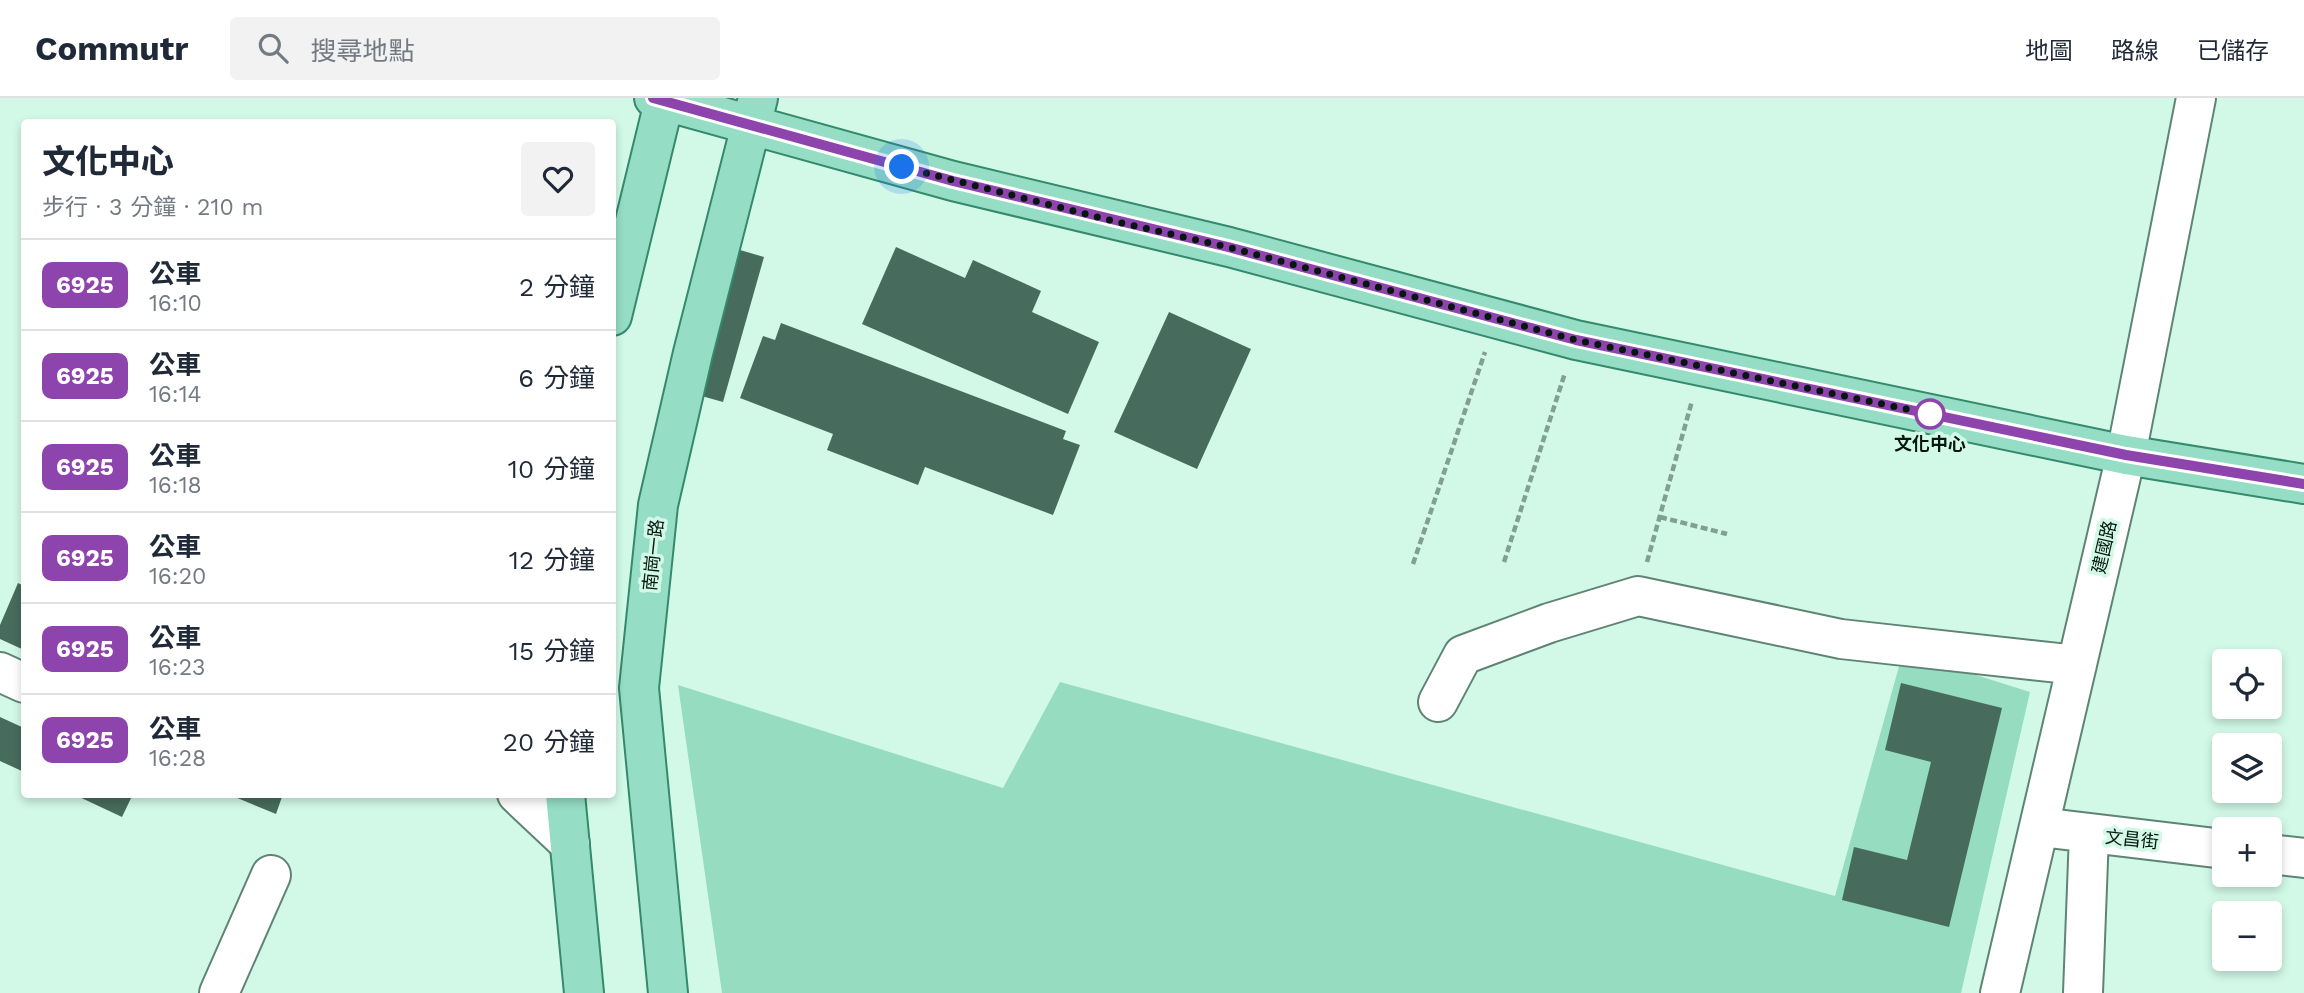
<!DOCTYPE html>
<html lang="zh-TW">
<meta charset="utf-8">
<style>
body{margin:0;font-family:"Work Sans","Noto Sans TC",sans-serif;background:#f2f2f3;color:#1f2937;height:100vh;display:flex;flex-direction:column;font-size:26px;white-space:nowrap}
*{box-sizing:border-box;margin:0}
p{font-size:23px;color:#747a83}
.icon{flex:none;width:38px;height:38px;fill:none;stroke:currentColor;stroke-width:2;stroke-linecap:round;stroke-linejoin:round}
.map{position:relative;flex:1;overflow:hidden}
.details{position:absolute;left:21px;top:21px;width:595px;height:679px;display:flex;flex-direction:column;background:#fff;border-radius:7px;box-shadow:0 4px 10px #0003}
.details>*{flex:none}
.badge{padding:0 14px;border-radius:10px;font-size:24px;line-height:46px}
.buttons{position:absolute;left:2212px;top:551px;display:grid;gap:14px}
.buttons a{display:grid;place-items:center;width:70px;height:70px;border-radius:7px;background:#fff;box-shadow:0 4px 10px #0003;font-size:35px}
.you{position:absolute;width:35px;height:35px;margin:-18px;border:5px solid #fff;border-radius:50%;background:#1a73e8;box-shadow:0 0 0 10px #1a73e833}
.map>.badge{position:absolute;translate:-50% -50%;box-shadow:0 0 0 4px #fff}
.round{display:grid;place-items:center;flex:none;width:74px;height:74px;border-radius:7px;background:#f2f2f3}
.overview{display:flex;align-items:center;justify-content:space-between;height:119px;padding:0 21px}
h1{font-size:33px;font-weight:800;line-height:52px}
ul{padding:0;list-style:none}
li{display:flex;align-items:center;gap:21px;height:91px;padding:0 21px;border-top:2px solid #e0e1e3}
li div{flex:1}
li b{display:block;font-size:26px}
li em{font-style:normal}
li .badge{min-width:77px;font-weight:700;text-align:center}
header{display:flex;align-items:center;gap:42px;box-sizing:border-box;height:98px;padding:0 35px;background:#fff;border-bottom:2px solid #e0e1e3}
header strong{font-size:33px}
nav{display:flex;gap:38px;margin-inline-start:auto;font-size:24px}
.search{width:490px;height:63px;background:#f2f2f3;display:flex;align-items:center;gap:18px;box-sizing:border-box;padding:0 24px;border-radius:7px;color:#747a83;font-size:26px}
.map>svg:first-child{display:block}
.green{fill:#95dcc0}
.building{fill:#476b5d}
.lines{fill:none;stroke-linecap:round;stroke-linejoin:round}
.minor-casing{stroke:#5f8475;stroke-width:42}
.major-casing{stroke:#35896d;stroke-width:42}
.path{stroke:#829f93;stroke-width:4.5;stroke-dasharray:7 3.5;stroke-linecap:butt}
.minor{stroke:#fff;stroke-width:38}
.major{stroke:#95ddc5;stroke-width:38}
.line-casing{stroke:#fff;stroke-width:16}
.line{stroke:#8e44ad;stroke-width:10}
.walk{stroke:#071610;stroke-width:7;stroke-dasharray:0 12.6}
.stop-dot{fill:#fff;stroke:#8e44ad;stroke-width:3.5}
.labels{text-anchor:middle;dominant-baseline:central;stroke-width:7;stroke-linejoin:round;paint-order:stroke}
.stop-label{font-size:18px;font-weight:bold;fill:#071610;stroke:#d2f9e8}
.street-label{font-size:18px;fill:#071610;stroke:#d2f9e8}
</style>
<header>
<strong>Commutr</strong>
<div class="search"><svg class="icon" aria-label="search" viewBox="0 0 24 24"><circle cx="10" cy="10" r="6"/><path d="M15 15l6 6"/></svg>搜尋地點</div>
<nav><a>地圖</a><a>路線</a><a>已儲存</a></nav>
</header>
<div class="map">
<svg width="2304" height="895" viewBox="0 0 2304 895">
<rect width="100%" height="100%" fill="#d2f9e8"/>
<!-- green -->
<path class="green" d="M1903 554 2030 594 1961 895H722L678 587 1003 690 1060 584 1835 798Z"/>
<!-- building -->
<path class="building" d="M896 149 965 180 973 162 1041 193 1032 214 1099 244 1068 316 862 226Z
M740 152 764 159 723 304 698 297Z
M1169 214 1251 251 1197 371 1114 334Z
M781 225 1066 333 1063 341 1080 347 1053 417 925 369 918 387 827 352 833 336 740 300 763 238 775 242Z
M18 485 24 488V552L0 541V527Z
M1901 585 2002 610 1949 829 1842 802 1854 749 1907 762 1931 664 1885 652Z
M0 619 24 630V674L0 663Z
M73 696H133L122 719Z
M236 696H283L276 716 235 699Z"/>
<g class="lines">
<!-- minor casing -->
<g class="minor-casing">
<path id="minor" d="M0 574 24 585
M1438 604 1463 557 1549 525 1638 498 1841 541 2077 567
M517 696 570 746
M2040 729 2224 751
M2270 756 2304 760
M219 895 271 777
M2000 895 2126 357 2196 0
M2083 895 2089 736"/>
</g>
<!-- major casing -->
<g class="major-casing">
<path id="major" d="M654 0 953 83 1229 149 1576 242 2126 357 2304 386
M612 218 665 0
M565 696 584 895
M668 895 639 590 658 407 693 255 758 0"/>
</g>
<!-- path -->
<path class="path" d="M1660 419 1727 436
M1504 464 1565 275
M1647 464 1692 303
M1413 466 1485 254"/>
<!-- minor -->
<use href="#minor" class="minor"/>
<!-- major -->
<use href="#major" class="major"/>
</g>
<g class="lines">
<!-- line casing -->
<g class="line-casing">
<path id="line" d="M653 0 953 83 1228 149 1576 242 2126 357 2304 386"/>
</g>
<!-- line -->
<use href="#line" class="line"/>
<!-- walk -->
<path class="walk" d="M902 69 1113 123 1228 149 1576 242 1935 317 1930 316"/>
</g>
<!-- markers -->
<circle class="stop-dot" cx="1930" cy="316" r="14"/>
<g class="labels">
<!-- stop labels -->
<g class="stop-label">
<text x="1930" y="345">文化中心</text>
</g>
<!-- street labels -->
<g class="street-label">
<text transform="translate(2104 449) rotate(-77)">建國路</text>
<text transform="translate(653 457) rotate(-84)">南崗一路</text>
<text transform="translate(2132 741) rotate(6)">文昌街</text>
</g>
</g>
</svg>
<div class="buttons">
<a><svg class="icon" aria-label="locate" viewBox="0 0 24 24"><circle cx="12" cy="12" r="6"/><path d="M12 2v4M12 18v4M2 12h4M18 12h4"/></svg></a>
<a><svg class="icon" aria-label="layers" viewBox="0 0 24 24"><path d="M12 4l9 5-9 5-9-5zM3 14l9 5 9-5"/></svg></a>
<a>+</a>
<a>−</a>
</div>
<div class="you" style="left:902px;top:69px"></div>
<section class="details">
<div class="overview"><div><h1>文化中心</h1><p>步行 · 3 分鐘 · 210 m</p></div><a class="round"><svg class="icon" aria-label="heart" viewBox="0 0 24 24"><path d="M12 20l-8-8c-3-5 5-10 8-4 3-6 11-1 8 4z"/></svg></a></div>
<ul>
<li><span class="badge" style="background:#8e44ad;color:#fff">6925</span><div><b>公車</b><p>16:10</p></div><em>2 分鐘</em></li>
<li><span class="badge" style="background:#8e44ad;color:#fff">6925</span><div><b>公車</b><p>16:14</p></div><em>6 分鐘</em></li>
<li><span class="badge" style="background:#8e44ad;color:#fff">6925</span><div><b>公車</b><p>16:18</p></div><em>10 分鐘</em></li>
<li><span class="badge" style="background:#8e44ad;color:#fff">6925</span><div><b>公車</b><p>16:20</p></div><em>12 分鐘</em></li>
<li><span class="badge" style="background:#8e44ad;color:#fff">6925</span><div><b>公車</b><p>16:23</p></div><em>15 分鐘</em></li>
<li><span class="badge" style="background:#8e44ad;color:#fff">6925</span><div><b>公車</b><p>16:28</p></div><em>20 分鐘</em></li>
</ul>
</section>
</div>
